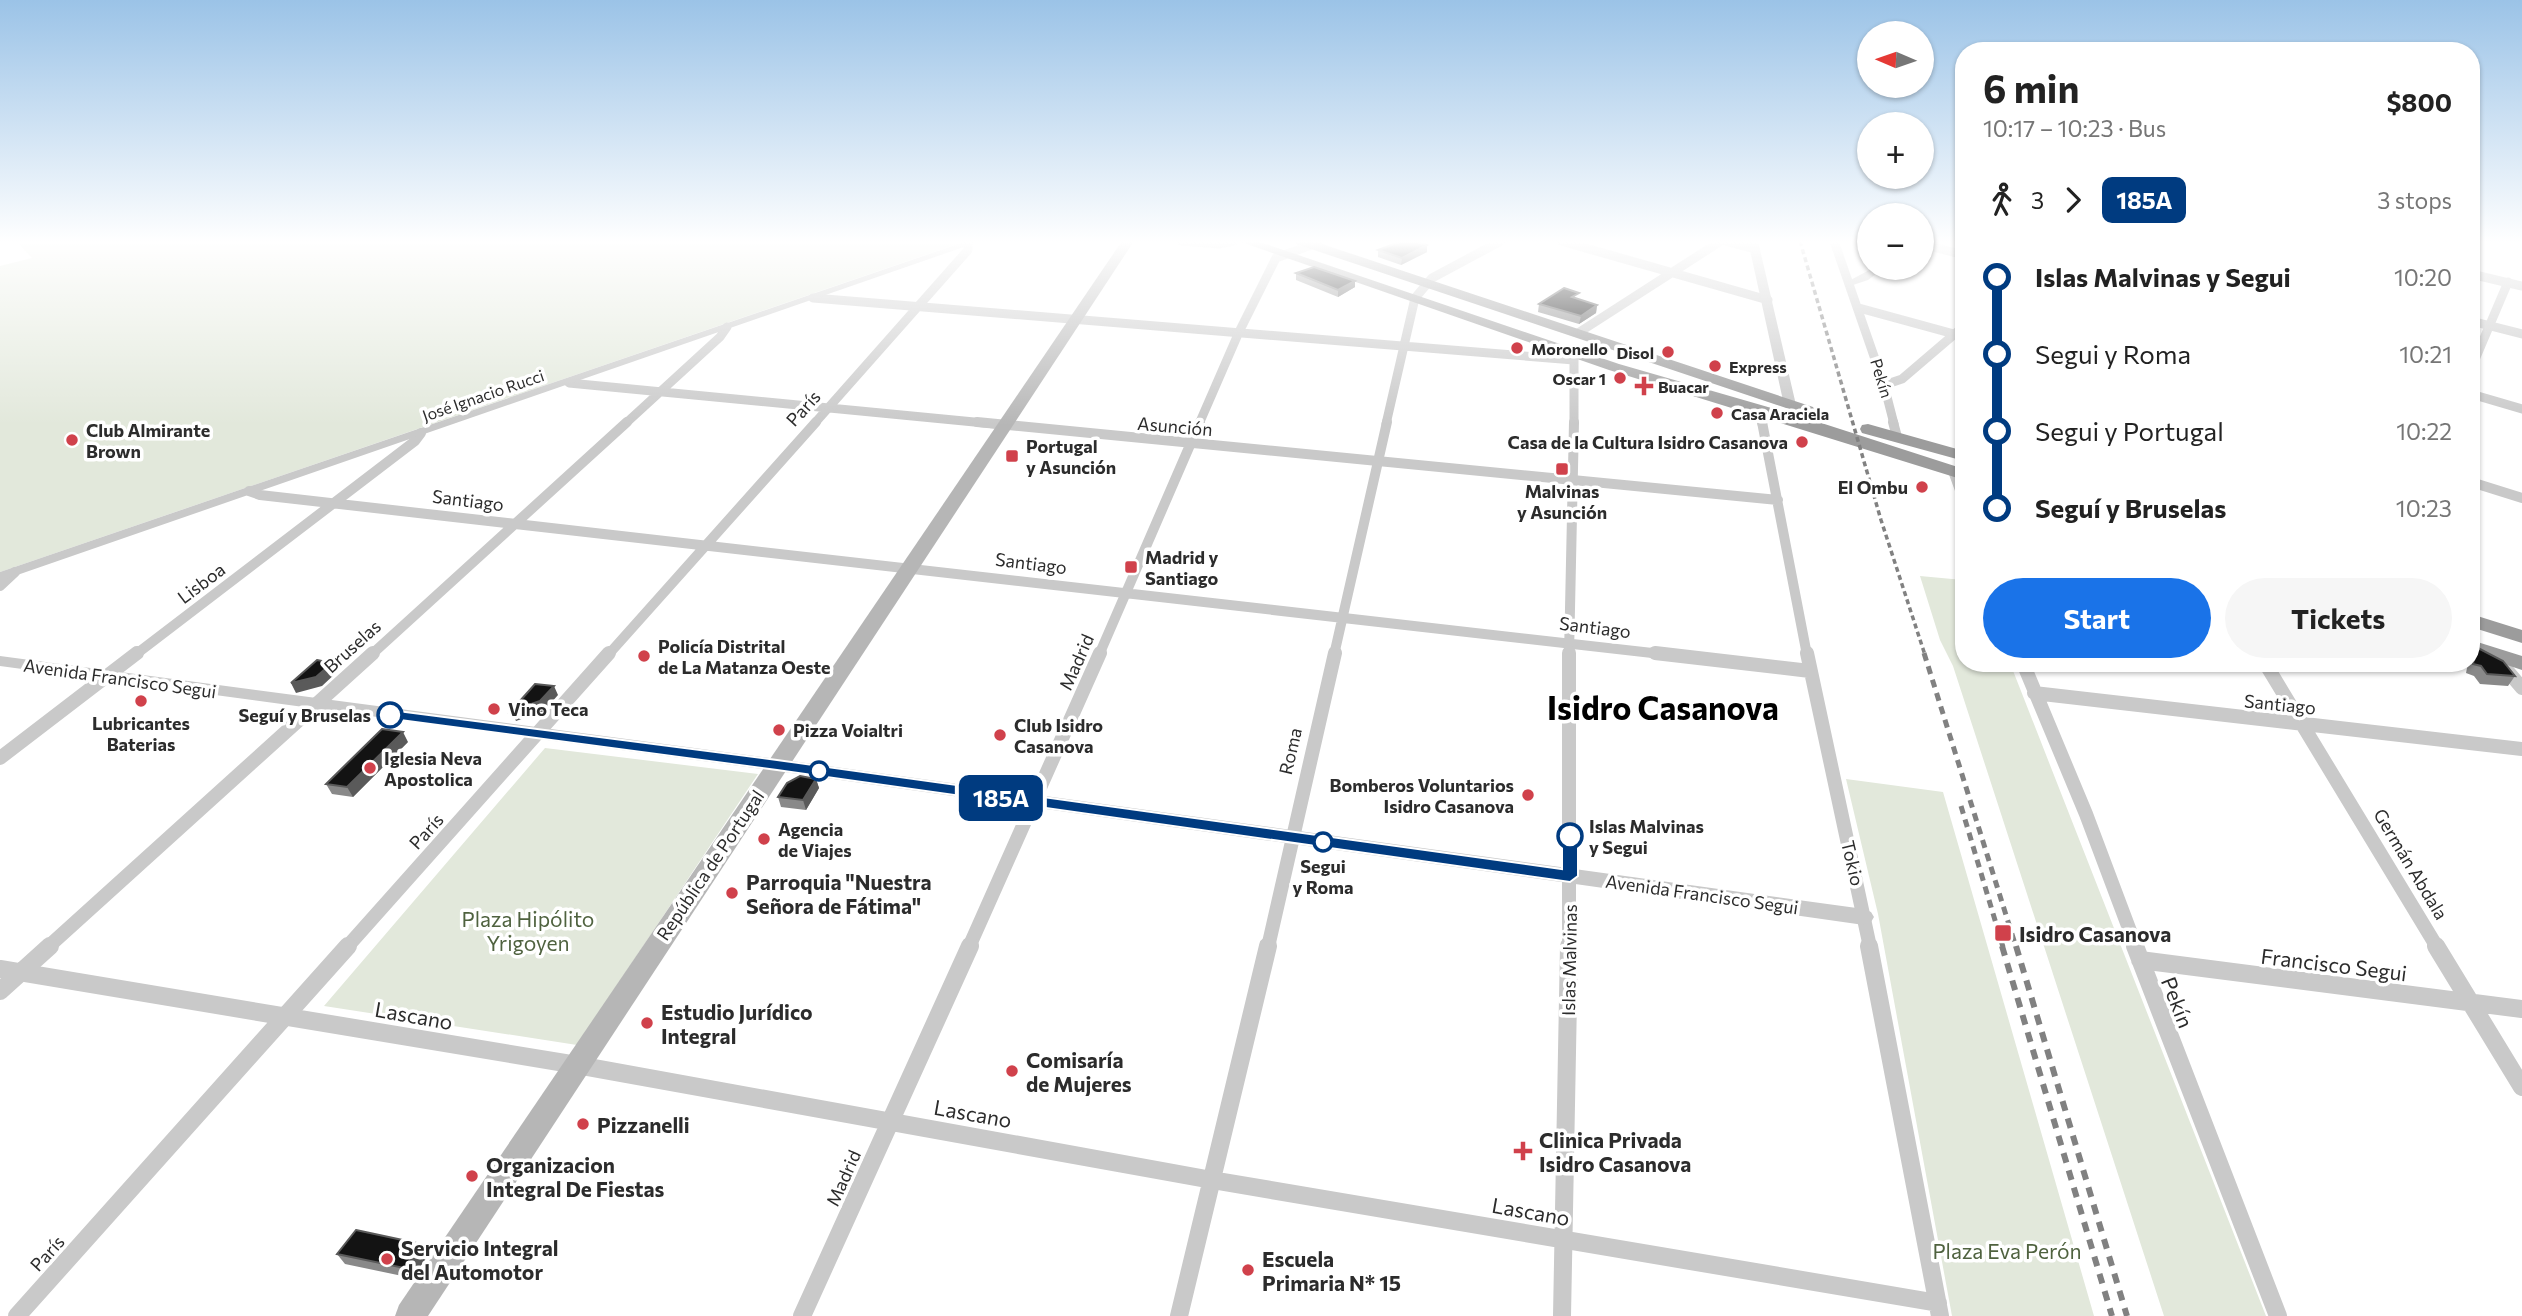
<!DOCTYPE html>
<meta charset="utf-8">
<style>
body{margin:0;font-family:Commissioner,sans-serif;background:#f6f6f6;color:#222;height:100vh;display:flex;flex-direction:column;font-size:26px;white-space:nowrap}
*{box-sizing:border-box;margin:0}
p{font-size:23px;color:#767676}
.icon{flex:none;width:38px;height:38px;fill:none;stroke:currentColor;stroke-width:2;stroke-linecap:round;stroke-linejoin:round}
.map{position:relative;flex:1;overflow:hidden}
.details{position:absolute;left:1955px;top:42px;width:525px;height:630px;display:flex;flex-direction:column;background:#fff;border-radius:28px;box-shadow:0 2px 5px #0004}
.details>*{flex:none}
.badge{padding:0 14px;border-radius:10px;font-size:24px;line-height:46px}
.needle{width:46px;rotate:272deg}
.controls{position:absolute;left:1857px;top:21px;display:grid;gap:14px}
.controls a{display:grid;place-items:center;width:77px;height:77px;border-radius:50%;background:#fff;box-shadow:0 2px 5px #0004;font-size:35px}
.map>.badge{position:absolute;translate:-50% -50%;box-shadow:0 0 0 4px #fff}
.legs{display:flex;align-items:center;gap:10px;height:77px;padding:0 28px;font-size:23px}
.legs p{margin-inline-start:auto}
.overview{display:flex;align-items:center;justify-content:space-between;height:119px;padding:0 28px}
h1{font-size:38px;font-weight:700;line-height:52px}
.primary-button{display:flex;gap:14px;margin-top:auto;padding:14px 28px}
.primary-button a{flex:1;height:80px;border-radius:42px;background:#1a73e8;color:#fff;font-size:28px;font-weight:700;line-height:80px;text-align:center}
.primary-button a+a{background:#f6f6f6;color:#222}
ul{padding:0 28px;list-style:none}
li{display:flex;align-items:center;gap:24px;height:77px;font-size:26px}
li i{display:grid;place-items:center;width:10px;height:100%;margin:0 9px;background:currentColor}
li i::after{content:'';width:18px;height:18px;margin:-9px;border:5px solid;border-radius:50%;background:#fff}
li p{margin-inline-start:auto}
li:first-child i{background:linear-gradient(#0000 50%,currentColor 0)}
li:last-child i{background:linear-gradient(currentColor 50%,#0000 0)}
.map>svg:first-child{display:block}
.green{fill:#e2e8db}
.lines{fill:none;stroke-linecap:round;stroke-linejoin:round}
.minor-far3{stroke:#c9c9c9;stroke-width:9}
.minor-far2{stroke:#c9c9c9;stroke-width:10}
.minor-far1{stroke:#c9c9c9;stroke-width:14}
.minor{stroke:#c9c9c9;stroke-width:18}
.tertiary{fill:#c9c9c9;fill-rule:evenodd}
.secondary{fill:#b6b6b6;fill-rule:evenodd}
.trunk{fill:#9c9c9c;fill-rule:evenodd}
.rail-far2{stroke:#818181;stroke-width:3.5;stroke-dasharray:5 3.5;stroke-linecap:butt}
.rail-far1{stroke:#818181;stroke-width:5;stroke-dasharray:8 6;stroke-linecap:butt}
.rail{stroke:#818181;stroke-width:6;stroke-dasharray:10 8;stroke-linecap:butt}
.wall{fill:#898989}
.shaded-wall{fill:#5a5a5a}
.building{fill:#131313;stroke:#5a5a5a;stroke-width:2}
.line-1{fill:#003b80;stroke:#fff;stroke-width:2}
.poi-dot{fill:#d0414b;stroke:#fff;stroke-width:2.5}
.stop-1-dot{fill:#fff;stroke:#003b80;stroke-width:3.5}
.labels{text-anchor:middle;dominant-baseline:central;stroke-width:7;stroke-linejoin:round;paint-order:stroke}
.far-poi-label{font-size:16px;font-weight:bold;fill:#2c2c2c;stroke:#fff;text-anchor:start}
.far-street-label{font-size:16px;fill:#2c2c2c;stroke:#fff}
.street-label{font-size:18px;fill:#2c2c2c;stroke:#fff}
.poi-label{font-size:18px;font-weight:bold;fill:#2c2c2c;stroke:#fff;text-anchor:start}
.stop-label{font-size:18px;font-weight:bold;fill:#2c2c2c;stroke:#fff;text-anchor:end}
.near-poi-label{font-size:21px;font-weight:bold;fill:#2c2c2c;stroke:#fff;text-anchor:start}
.near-park-label{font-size:21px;fill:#4f623f;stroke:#fff}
.near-street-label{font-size:21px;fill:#2c2c2c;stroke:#fff}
.town-label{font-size:32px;font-weight:bold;fill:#000;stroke:#fff}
</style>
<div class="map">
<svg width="2522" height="1316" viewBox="0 0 2522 1316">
<rect width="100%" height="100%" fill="#fff"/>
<!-- green -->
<path class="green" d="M16 241H966L0 572V266L32 258Z
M1920 576 1963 580 1964 663H2010L2266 1316H2164L1953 666 1940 640Z
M545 748 758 774 577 1045 324 1006Z
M1846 779 1943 792 2094 1316H1952L1878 914Z"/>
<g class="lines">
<!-- minor-far3 -->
<path class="minor-far3" d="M1181 241 1219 244 1233 241
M1561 241 1768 300
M1725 241 1755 249
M1834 241 1884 385 1894 424
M1922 244 1964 255
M2471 274 2522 286
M813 298 1574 360
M1859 308 1954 334
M2471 321 2522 334
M1578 333 1721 241
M1574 360V424
M2471 369 2508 282
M569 383 995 424
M1884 385 1902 379 1964 326
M2471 394 2522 409
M1760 412 1762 424
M625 424 720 337 727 327
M814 424 968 250V243
M1199 424 1239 332 1276 258 1322 241
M1386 424 1415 298 1432 278 1501 241"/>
<!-- minor-far2 -->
<path class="minor-far2" d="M977 422 1778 500
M1762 422 1807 655
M1893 422 1897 437
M1953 471 1964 501
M2471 482 2522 498
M249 491 260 495 1670 655
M0 586 15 572
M135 655 415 441 421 433
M371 655 627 422
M608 655 816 422
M1099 655 1200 422
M1334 655 1387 422
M1569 655 1574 422"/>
<!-- minor-far1 -->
<path class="minor-far1" d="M1655 653 1810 671
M1807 653 1870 947
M2023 663 2086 814 2136 947
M2265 663 2437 947
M2505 668 2522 688
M2034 693 2522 749
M0 758 137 653
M48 947 373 653
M347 947 609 653
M969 947 1100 653
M1268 947 1335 653
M1569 947V653"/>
<!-- minor -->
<path class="minor" d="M1869 946 1940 1316
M2135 946 2278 1316
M2436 946 2522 1087
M2140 960 2522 1009
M0 969 577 1065 1212 1180 1938 1303
M0 991 50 946
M17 1316 348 946
M802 1316 970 946
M1179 1316 1268 946
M1562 1316 1569 946"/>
<!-- tertiary -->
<path class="tertiary" d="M967 241H981L0 581V572Z
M1748 241H1758L1796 405 1794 408H1786L1784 405Z
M1873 268H1884L1868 280 1850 286 1845 283Z
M0 656 777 759 1864 909 1871 912 1874 917 1871 922 1864 925 777 771 0 666Z"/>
<!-- secondary -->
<path class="secondary" d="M1122 241H1134L428 1316H395L399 1305Z"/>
<!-- trunk -->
<path class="trunk" d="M1238 241H1257L1619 364 1809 419 1964 469V480L1609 370Z
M1295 241H1313L1813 407 1815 410 1807 415 1801 413 1296 244Z
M1868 424 1964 451V461L1862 433 1860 429 1862 425Z
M2471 614 2522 630V643L2471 627Z
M2471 640 2522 656V670L2471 653Z"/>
<!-- rail-far2 -->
<path class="rail-far2" d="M1800 241 1881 520 1925 655"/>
<!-- rail-far1 -->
<path class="rail-far1" d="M1924 653 2016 947
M1961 806 2003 947"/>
<!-- rail -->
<path class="rail" d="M2002 946 2112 1316
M2016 946 2127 1316"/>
</g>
<!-- wall -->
<path class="wall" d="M1427 245V252L1401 265 1378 257V250Z
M1296 273 1355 287 1338 297 1296 280Z
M1578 299 1597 305 1596 313 1579 324 1538 312 1539 304Z
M2476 647 2515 676 2508 686 2480 684 2474 676 2466 673 2468 663H2471V655Z
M408 742 353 797 332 794 326 784Z
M816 779 819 788 806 810 781 807 778 797Z
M421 1244 429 1254 412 1278 345 1264 337 1254Z"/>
<!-- shaded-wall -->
<path class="shaded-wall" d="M1427 245V252L1401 265 1402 258Z
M1355 281V287L1338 297V290Z
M1597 305 1596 313 1579 324 1581 316Z
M332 663 337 672 322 686 296 693 291 683Z
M554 686 558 695 544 711 516 721 511 711Z
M403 732 408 742 353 797 347 787Z
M816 779 819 788 806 810 803 800Z
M421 1244 429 1254 412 1278 404 1268Z"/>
<!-- building -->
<path class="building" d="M1402 241H1413L1427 245 1402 258 1378 250Z
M1314 267 1355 281 1338 290 1296 273Z
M1564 288 1579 293 1572 297 1597 305 1581 316 1539 304Z
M2476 647 2503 661 2515 676 2487 674 2481 666 2473 664Z
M317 660 332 663 316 677 291 683Z
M535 684 554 686 540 701 511 711Z
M382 729 403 732 347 787 326 784Z
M800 776 816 779 803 800 778 797 787 783Z
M356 1230 421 1244 404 1268 337 1254Z"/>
<!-- sky -->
<linearGradient id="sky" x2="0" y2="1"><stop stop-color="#9bc3e7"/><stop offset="0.57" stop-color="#fff"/><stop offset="1" stop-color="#fff" stop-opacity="0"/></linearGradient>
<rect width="2522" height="425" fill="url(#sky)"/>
<!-- line-1 -->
<path class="line-1" d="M390 710 777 760 1562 869V836L1570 830 1578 836V876L1570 882 777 770 385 718 383 715Z"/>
<!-- markers -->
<g class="poi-dot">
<circle cx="1517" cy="348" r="7"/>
<circle cx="1668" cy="352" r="7"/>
<circle cx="1715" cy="366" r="7"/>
<circle cx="1620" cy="378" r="7"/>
<path d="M1640.5 375.5h7v7h7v7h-7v7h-7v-7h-7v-7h7z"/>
<circle cx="1717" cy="413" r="7"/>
<circle cx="72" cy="440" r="7"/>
<circle cx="1802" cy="442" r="7"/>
<rect x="1005" y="449" width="14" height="14" rx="3.5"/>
<rect x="1555" y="462" width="14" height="14" rx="3.5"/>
<circle cx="1922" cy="487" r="7"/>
<rect x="1124" y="560" width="14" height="14" rx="3.5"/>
<circle cx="644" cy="656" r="7"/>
<circle cx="141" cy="701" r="7"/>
<circle cx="494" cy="709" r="7"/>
<circle cx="779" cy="730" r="7"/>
<circle cx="1000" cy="735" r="7"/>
<circle cx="370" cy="768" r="7"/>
<circle cx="1528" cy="795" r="7"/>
<circle cx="764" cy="839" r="7"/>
<circle cx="732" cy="893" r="7"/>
<rect x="1994" y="924" width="18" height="18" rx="3.5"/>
<circle cx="647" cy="1023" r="7"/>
<circle cx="1012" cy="1071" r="7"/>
<circle cx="583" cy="1124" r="7"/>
<path d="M1519.5 1140.5h7v7h7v7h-7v7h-7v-7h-7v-7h7z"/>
<circle cx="472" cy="1176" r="7"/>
<circle cx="387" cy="1259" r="7"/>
<circle cx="1248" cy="1270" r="7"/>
</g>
<g class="stop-1-dot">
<circle cx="390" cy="715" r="12"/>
<circle cx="819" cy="771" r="9"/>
<circle cx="1570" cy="836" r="12"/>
<circle cx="1323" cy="842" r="9"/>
</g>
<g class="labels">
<!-- far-poi labels -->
<g class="far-poi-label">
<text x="1531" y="348">Moronello</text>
<text x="1654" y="352" text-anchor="end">Disol</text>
<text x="1729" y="366">Express</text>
<text x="1606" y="378" text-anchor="end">Oscar 1</text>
<text x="1658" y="386">Buacar</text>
<text x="1731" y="413">Casa Araciela</text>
</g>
<!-- far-street labels -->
<g class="far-street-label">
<text transform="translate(1882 378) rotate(73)">Pekín</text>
<text transform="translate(483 395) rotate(-19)">José Ignacio Rucci</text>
</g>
<!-- street labels -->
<g class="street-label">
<text transform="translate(803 408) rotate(-48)">París</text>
<text transform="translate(1175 426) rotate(5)">Asunción</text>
<text transform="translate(468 500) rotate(7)">Santiago</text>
<text transform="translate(1031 563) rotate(7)">Santiago</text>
<text transform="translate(201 583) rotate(-37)">Lisboa</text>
<text transform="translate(1595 627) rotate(7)">Santiago</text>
<text transform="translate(352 646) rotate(-42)">Bruselas</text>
<text transform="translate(1076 662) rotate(-66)">Madrid</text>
<text transform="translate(120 678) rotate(8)">Avenida Francisco Segui</text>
<text transform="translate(2280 704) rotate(6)">Santiago</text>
<text transform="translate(1290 751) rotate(-77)">Roma</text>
<text transform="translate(426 831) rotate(-48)">París</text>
<text transform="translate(1853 863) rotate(77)">Tokio</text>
<text transform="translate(2411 864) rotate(59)">Germán Abdala</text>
<text transform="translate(710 865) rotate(-56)">República de Portugal</text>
<text transform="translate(1702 894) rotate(8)">Avenida Francisco Segui</text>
<text transform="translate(1569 960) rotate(-89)">Islas Malvinas</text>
<text transform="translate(843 1178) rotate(-66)">Madrid</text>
<text transform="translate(47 1253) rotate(-48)">París</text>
</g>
<!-- poi labels -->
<g class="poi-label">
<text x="86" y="430">Club Almirante<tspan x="86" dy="21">Brown</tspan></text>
<text x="1788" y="442" text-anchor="end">Casa de la Cultura Isidro Casanova</text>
<text x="1026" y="446">Portugal<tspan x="1026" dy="21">y Asunción</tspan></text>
<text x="1908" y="487" text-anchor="end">El Ombu</text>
<text x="1562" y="491" text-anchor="middle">Malvinas<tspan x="1562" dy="21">y Asunción</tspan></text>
<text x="1145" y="557">Madrid y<tspan x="1145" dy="21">Santiago</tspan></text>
<text x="658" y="646">Policía Distrital<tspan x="658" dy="21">de La Matanza Oeste</tspan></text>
<text x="508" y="709">Vino Teca</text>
<text x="141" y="723" text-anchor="middle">Lubricantes<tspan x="141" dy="21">Baterias</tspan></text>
<text x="1014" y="725">Club Isidro<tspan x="1014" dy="21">Casanova</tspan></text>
<text x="793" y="730">Pizza Voialtri</text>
<text x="384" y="758">Iglesia Neva<tspan x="384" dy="21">Apostolica</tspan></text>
<text x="1514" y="785" text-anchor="end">Bomberos Voluntarios<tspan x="1514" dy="21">Isidro Casanova</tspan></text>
<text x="778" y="829">Agencia<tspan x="778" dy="21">de Viajes</tspan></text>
</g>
<!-- stop labels -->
<g class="stop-label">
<text x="371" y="715">Seguí y Bruselas</text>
<text x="1589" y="826" text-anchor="start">Islas Malvinas<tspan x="1589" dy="21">y Segui</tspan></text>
<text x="1323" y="866" text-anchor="middle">Segui<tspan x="1323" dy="21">y Roma</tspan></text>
</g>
<!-- near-poi labels -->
<g class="near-poi-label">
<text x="746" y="881">Parroquia "Nuestra<tspan x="746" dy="24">Señora de Fátima"</tspan></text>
<text x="2019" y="933">Isidro Casanova</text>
<text x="661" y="1011">Estudio Jurídico<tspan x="661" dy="24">Integral</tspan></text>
<text x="1026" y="1059">Comisaría<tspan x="1026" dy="24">de Mujeres</tspan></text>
<text x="597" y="1124">Pizzanelli</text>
<text x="1539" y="1139">Clinica Privada<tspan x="1539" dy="24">Isidro Casanova</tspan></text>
<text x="486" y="1164">Organizacion<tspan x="486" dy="24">Integral De Fiestas</tspan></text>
<text x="401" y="1247">Servicio Integral<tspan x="401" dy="24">del Automotor</tspan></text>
<text x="1262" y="1258">Escuela<tspan x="1262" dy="24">Primaria N* 15</tspan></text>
</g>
<!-- near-park labels -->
<g class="near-park-label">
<text x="528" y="918">Plaza Hipólito<tspan x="528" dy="24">Yrigoyen</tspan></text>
<text x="2007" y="1250">Plaza Eva Perón</text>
</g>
<!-- near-street labels -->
<g class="near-street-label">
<text transform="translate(2334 964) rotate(7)">Francisco Segui</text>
<text transform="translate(2178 1002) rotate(69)">Pekín</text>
<text transform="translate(414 1015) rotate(10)">Lascano</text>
<text transform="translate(973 1113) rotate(10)">Lascano</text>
<text transform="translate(1531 1211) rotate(10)">Lascano</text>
</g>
<!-- town labels -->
<g class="town-label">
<text x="1663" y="707">Isidro Casanova</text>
</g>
</g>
</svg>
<div class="controls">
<a><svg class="needle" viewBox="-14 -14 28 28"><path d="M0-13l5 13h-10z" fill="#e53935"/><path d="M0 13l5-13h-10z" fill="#767676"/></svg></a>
<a>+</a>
<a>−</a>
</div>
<b class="badge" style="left:1001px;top:798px;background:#003b80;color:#fff">185A</b>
<section class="details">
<div class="overview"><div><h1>6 min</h1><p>10:17 – 10:23 · Bus</p></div><b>$800</b></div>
<div class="legs"><svg class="icon" aria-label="walk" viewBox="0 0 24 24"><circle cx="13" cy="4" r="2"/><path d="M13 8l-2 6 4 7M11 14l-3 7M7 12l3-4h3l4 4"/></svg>3<svg class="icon" aria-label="forward" viewBox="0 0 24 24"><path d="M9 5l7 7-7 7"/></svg><b class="badge" style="background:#003b80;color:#fff">185A</b><p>3 stops</p></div>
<ul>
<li><i style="color:#003b80"></i><b>Islas Malvinas y Segui</b><p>10:20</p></li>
<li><i style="color:#003b80"></i><span>Segui y Roma</span><p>10:21</p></li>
<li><i style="color:#003b80"></i><span>Segui y Portugal</span><p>10:22</p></li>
<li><i style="color:#003b80"></i><b>Seguí y Bruselas</b><p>10:23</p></li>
</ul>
<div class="primary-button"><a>Start</a><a>Tickets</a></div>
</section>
</div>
